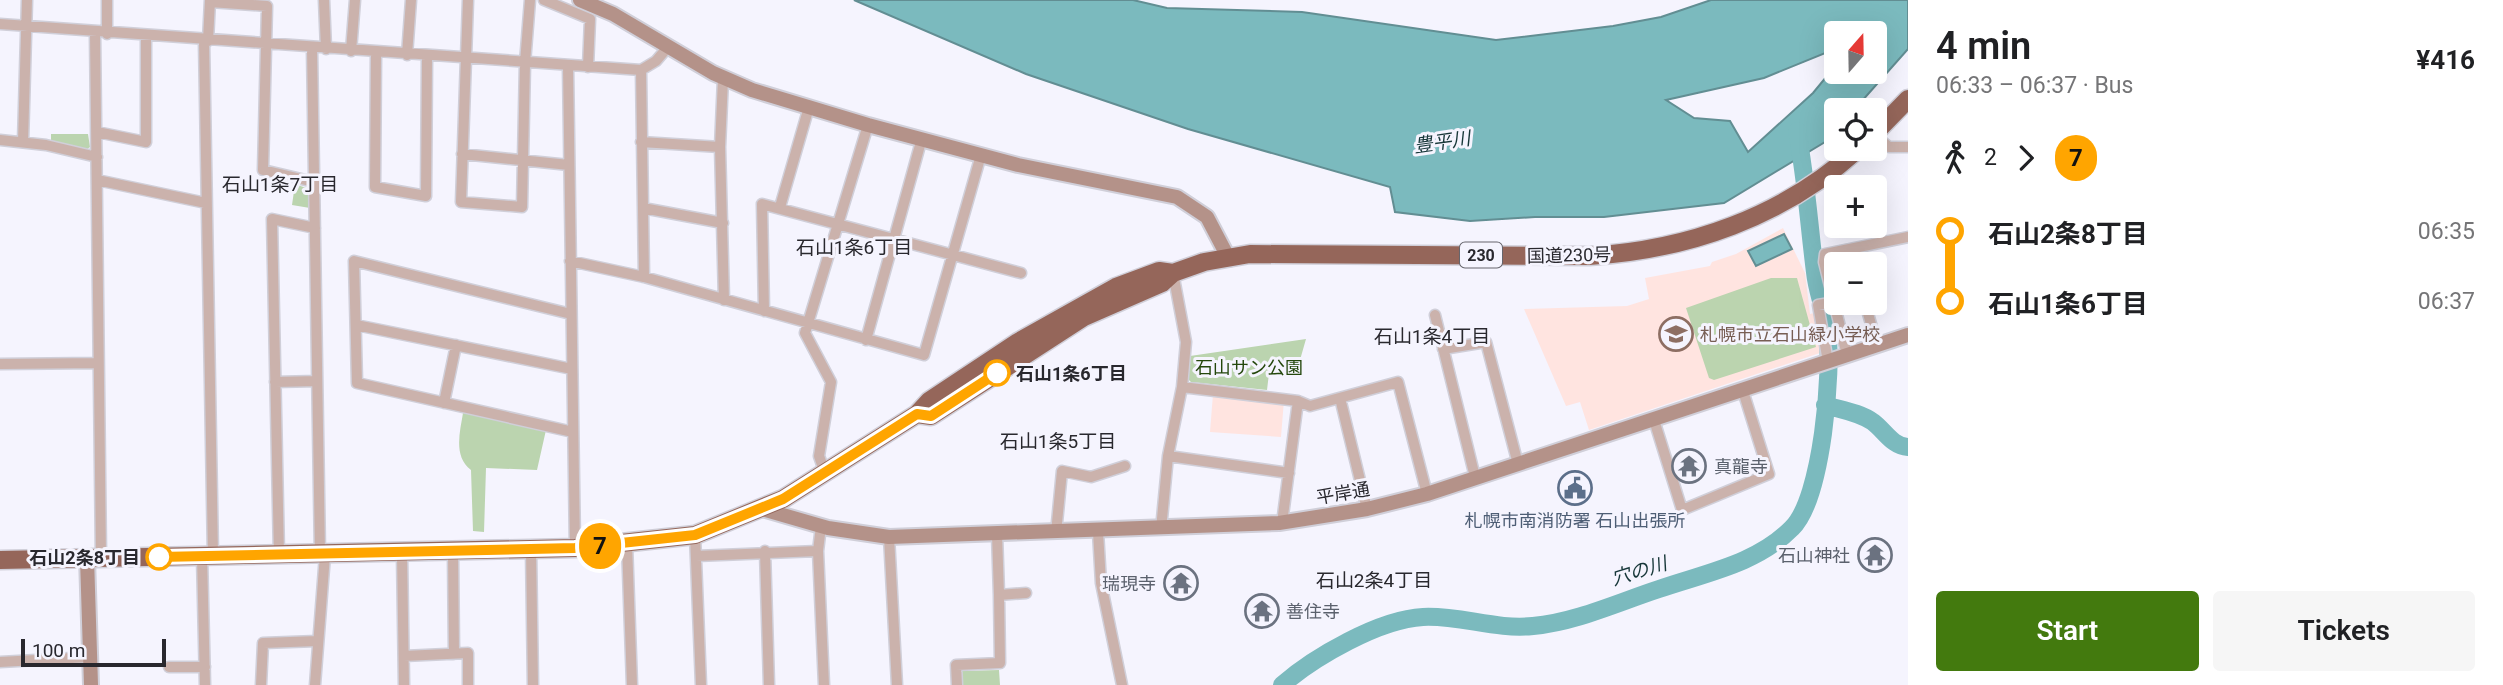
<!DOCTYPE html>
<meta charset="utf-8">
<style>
body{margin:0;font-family:Roboto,"Noto Sans JP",sans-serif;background:#f6f6f6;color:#202124;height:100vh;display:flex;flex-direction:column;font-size:26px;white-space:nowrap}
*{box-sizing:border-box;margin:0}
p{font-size:23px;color:#757577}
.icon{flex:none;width:38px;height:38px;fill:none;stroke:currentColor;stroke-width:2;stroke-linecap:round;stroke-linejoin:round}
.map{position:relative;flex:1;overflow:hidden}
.drawer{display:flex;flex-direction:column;background:#fff;width:595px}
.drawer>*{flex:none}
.badge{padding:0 14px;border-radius:23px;font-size:24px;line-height:46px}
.needle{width:46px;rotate:20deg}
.fabs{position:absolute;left:1824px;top:21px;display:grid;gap:14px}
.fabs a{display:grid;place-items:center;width:63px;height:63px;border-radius:7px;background:#fff;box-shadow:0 7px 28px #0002;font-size:35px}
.scale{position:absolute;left:21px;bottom:18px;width:145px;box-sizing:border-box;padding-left:7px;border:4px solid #29282e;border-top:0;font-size:19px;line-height:24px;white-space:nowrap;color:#29282e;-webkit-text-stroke:5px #f5f4fe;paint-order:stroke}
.map>.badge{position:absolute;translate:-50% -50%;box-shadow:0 0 0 4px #fff}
.legs{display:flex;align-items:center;gap:10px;height:77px;padding:0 28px;font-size:23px}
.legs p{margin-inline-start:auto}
.head{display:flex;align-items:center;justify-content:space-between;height:119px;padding:0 28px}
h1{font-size:38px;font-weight:600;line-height:52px}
.action{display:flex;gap:14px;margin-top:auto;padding:14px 28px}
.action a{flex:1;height:80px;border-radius:7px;background:#437a0e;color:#fff;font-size:28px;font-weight:600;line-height:80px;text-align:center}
.action a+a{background:#f6f6f6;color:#202124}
ul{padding:0 28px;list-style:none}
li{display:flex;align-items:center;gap:24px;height:70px;font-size:26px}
li i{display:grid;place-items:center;width:10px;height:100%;margin:0 9px;background:currentColor}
li i::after{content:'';width:18px;height:18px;margin:-9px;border:5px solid;border-radius:50%;background:#fff}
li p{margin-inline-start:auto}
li:first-child i{background:linear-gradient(#0000 50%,currentColor 0)}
li:last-child i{background:linear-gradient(currentColor 50%,#0000 0)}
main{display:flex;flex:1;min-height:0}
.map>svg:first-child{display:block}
.education{fill:#ffe4e0}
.green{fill:#bbd4af}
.water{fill:#7bbabe;stroke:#628e93;stroke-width:2;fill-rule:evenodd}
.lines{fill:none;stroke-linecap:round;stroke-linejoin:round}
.river{stroke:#7bbabe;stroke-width:18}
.street-casing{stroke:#d0cfd9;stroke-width:13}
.secondary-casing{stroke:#d0cfd9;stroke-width:18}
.highway-casing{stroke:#d0cfd9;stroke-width:21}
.street{stroke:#cbb2ac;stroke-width:10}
.secondary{stroke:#b49289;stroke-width:14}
.highway{stroke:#95665a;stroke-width:18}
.line-1-casing{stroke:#fff;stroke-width:16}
.line-1{stroke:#ffa500;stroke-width:10}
.stop-1-dot{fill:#fff;stroke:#ffa500;stroke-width:3.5}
.labels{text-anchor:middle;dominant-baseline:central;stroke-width:6;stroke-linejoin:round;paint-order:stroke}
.shield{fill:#f5f4fe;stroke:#66656c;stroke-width:2}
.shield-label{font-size:16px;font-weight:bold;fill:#29282e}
.street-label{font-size:18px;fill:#29282e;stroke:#f5f4fe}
.education-label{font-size:18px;fill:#785e54;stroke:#f5f4fe;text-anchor:start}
.park-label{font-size:18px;fill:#24470c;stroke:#f5f4fe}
.stop-label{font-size:18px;font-weight:bold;fill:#29282e;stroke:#f5f4fe;text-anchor:start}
.worship-label{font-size:18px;fill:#5b616d;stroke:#f5f4fe;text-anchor:start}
.service-label{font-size:18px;fill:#4e5e75;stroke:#f5f4fe}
.water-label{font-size:19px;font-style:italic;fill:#173739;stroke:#f5f4fe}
.neighbourhood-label{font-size:19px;fill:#29282e;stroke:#f5f4fe}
</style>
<main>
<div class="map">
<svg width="1908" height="685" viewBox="0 0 1908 685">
<rect width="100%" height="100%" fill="#f5f4fe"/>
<!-- education -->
<path class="education" d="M1783 228 1805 273 1810 314 1814 313 1820 353 1589 430 1580 402 1566 406 1524 309 1627 306 1649 299 1645 278 1710 266 1712 262 1736 254Z
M1213 394 1284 400 1281 437 1210 432Z"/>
<!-- green -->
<path class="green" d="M51 134H88L90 147 86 150 51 141Z
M295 184 309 189 310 208 292 205Z
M1771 278H1797L1816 347 1714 380 1709 378 1686 308Z
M1306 339 1298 367 1270 365 1267 390 1191 382 1188 379 1190 356Z
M463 413 546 430 537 470 486 468 484 532 473 531 471 470C453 456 460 432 463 413Z
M999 670 1000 685H963L962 671Z"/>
<!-- water -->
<path class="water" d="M854 0H1133L1167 8 1302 12 1496 40 1613 26 1661 17 1711 0H1908V49L1854 110H1836V130L1825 142 1724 203 1604 217H1535L1470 221 1395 212 1390 187 1188 129 1026 74ZM1836 33H1874V72H1836V65L1813 93 1748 152 1730 121 1694 118 1666 100 1764 78 1830 51 1836 53Z
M1784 234 1792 249 1756 266 1748 251Z"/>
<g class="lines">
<!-- river -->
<path class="river" d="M1825 405C1841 410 1859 412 1873 422 1885 431 1892 446 1908 447
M1282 685C1314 657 1380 619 1423 617 1460 615 1495 630 1533 626 1576 622 1619 602 1659 589 1705 573 1757 564 1792 528 1822 499 1833 371 1827 329 1825 310 1817 292 1815 272 1809 225 1806 178 1797 131"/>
<!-- street casing -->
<g class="street-casing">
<path id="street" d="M324 0 326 49
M468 0 461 202 522 207 525 63 530 0
M544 0 590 19 588 67
M210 2 267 6 263 170 314 182
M0 24 641 70 656 61 668 47
M95 33 101 558
M107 34V0
M204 41 213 556
M208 41 210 0
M312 48 320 555
M351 51 355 0
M376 53 375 187 426 196 427 56
M407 55 411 0
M568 66 575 548
M641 70 644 277
M723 79 720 147 724 300
M97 132 146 142V37
M1874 135 1889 147H1908
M0 140 46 145 97 157
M23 142 27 0
M641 142 720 147
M462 154 569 165
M97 180 206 203
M780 207 809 107
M643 208 723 223
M1850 249 1855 264
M570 261 644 277 924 355 981 155
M1173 273 1186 342 1182 387 1168 456 1289 473
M1865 303 1877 345
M764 311 762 204 1021 273
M571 314 354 261 357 383 573 432
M1435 315 1475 477
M356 325 572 369
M866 340 922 138
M1443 349 1486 342 1518 464
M1847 355 1824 262 1825 254 1908 237
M1828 362 1818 305 1836 302
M0 364 98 363
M275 382 317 381
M1182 387 1298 401 1310 406 1398 382 1427 494
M1340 398 1367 509
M444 403 456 345
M1654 420 1682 510 1769 474 1743 391
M825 473 819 456 831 382 805 333 868 125
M1282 523 1298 401
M1161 529 1168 456
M1098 532 1101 583 1122 685
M1056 533 1062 471 1091 477 1125 466
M997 534 999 595 1026 593
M695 535 701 685
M889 537 897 685
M627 544 632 685
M531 549 533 685
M765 551 769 685
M818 551 824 685
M453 552 454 654
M402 553 404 685
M279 555 272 219 315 228
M202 556 205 685
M696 556 818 551 821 526
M404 656 468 653V685
M0 662 90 657
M169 667H205
M261 685 263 643 317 641
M315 685 325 555
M957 685 956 665 1000 663 999 595"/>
</g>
<!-- secondary casing -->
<g class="secondary-casing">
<path id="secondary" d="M580 0 613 14 713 73 752 90 868 125 1018 165 1177 197 1207 217 1229 259
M762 509 828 528 889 537 1279 523 1367 509 1427 494 1908 335
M87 558 91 685"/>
</g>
<!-- highway casing -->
<g class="highway-casing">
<path id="highway" d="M1874 134 1908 99
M917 414 931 416 1084 317 1162 283 1173 273
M0 560 575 548 695 535 783 499 917 414 929 401 1018 342 1116 287 1159 271 1173 273 1204 262 1250 254 1589 256C1688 250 1783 217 1858 149"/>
</g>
<!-- street -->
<use href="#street" class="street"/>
<!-- secondary -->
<use href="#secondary" class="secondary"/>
<!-- highway -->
<use href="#highway" class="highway"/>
</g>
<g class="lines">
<!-- line-1 casing -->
<g class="line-1-casing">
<path id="line-1" d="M159 557 575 548 695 535 783 499 917 414 931 416 997 373"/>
</g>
<!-- line-1 -->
<use href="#line-1" class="line-1"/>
</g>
<!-- icons -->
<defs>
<g id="school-ring" transform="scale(1.75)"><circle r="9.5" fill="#f5f4fe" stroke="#8d6e63" stroke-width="1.5"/><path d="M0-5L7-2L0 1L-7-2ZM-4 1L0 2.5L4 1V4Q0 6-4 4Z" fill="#8d6e63"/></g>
<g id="temple-ring" transform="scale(1.75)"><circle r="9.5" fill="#f5f4fe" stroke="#6b7280" stroke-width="1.5"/><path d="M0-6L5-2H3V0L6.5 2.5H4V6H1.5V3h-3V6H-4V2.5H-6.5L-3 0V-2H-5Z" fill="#6b7280"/></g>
<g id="civic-ring" transform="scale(1.75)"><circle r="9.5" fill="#f5f4fe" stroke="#5c6f8a" stroke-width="1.5"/><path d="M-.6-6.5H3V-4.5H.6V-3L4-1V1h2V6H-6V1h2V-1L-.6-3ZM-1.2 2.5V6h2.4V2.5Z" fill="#5c6f8a"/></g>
</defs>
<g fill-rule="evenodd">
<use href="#school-ring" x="1676" y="334"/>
<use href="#temple-ring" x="1689" y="466"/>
<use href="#civic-ring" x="1575" y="488"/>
<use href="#temple-ring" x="1875" y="555"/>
<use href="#temple-ring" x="1181" y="583"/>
<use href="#temple-ring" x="1262" y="611"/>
</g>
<!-- markers -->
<g class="stop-1-dot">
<circle cx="997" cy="373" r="12"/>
<circle cx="159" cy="557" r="12"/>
</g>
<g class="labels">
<!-- shield labels -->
<rect class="shield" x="1460" y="242.5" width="42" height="25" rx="5"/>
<g class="shield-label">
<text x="1481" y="255">230</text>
</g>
<!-- street labels -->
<g class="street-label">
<text transform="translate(1569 255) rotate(-1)">国道230号</text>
<text transform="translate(1343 493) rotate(-10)">平岸通</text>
</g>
<!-- education labels -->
<g class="education-label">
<text x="1700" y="334">札幌市立石山緑小学校</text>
</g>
<!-- park labels -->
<g class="park-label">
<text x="1249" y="367">石山サン公園</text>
</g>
<!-- stop labels -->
<g class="stop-label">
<text x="1016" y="373">石山1条6丁目</text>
<text x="140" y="557" text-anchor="end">石山2条8丁目</text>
</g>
<!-- worship labels -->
<g class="worship-label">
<text x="1714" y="466">真龍寺</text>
<text x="1850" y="555" text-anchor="end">石山神社</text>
<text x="1156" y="583" text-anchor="end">瑞現寺</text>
<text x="1286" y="611">善住寺</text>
</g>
<!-- service labels -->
<g class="service-label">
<text x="1575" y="520">札幌市南消防署 石山出張所</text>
</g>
<!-- water labels -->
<g class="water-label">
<text transform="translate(1442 142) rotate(-8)">豊平川</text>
<text transform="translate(1639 571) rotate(-17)">穴の川</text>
</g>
<!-- neighbourhood labels -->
<g class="neighbourhood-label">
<text x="280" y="184">石山1条7丁目</text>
<text x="854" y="247">石山1条6丁目</text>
<text x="1432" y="336">石山1条4丁目</text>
<text x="1058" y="441">石山1条5丁目</text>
<text x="1374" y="580">石山2条4丁目</text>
</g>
</g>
</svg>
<div class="fabs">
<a><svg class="needle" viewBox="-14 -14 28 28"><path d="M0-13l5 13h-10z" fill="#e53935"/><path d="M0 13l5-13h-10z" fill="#757577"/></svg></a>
<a><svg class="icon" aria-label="locate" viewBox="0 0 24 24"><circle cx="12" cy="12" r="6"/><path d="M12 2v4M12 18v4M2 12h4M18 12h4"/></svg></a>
<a>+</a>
<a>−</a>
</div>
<div class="scale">100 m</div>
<b class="badge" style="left:600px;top:546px;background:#ffa500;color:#111">7</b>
</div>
<section class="drawer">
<div class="head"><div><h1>4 min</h1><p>06:33 – 06:37 · Bus</p></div><b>¥416</b></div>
<div class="legs"><svg class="icon" aria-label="walk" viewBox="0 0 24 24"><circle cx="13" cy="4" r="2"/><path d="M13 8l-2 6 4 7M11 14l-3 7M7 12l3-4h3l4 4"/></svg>2<svg class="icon" aria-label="forward" viewBox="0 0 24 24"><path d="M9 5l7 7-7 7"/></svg><b class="badge" style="background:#ffa500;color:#111">7</b></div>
<ul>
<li><i style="color:#ffa500"></i><b>石山2条8丁目</b><p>06:35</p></li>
<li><i style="color:#ffa500"></i><b>石山1条6丁目</b><p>06:37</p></li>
</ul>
<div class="action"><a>Start</a><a>Tickets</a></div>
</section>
</main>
